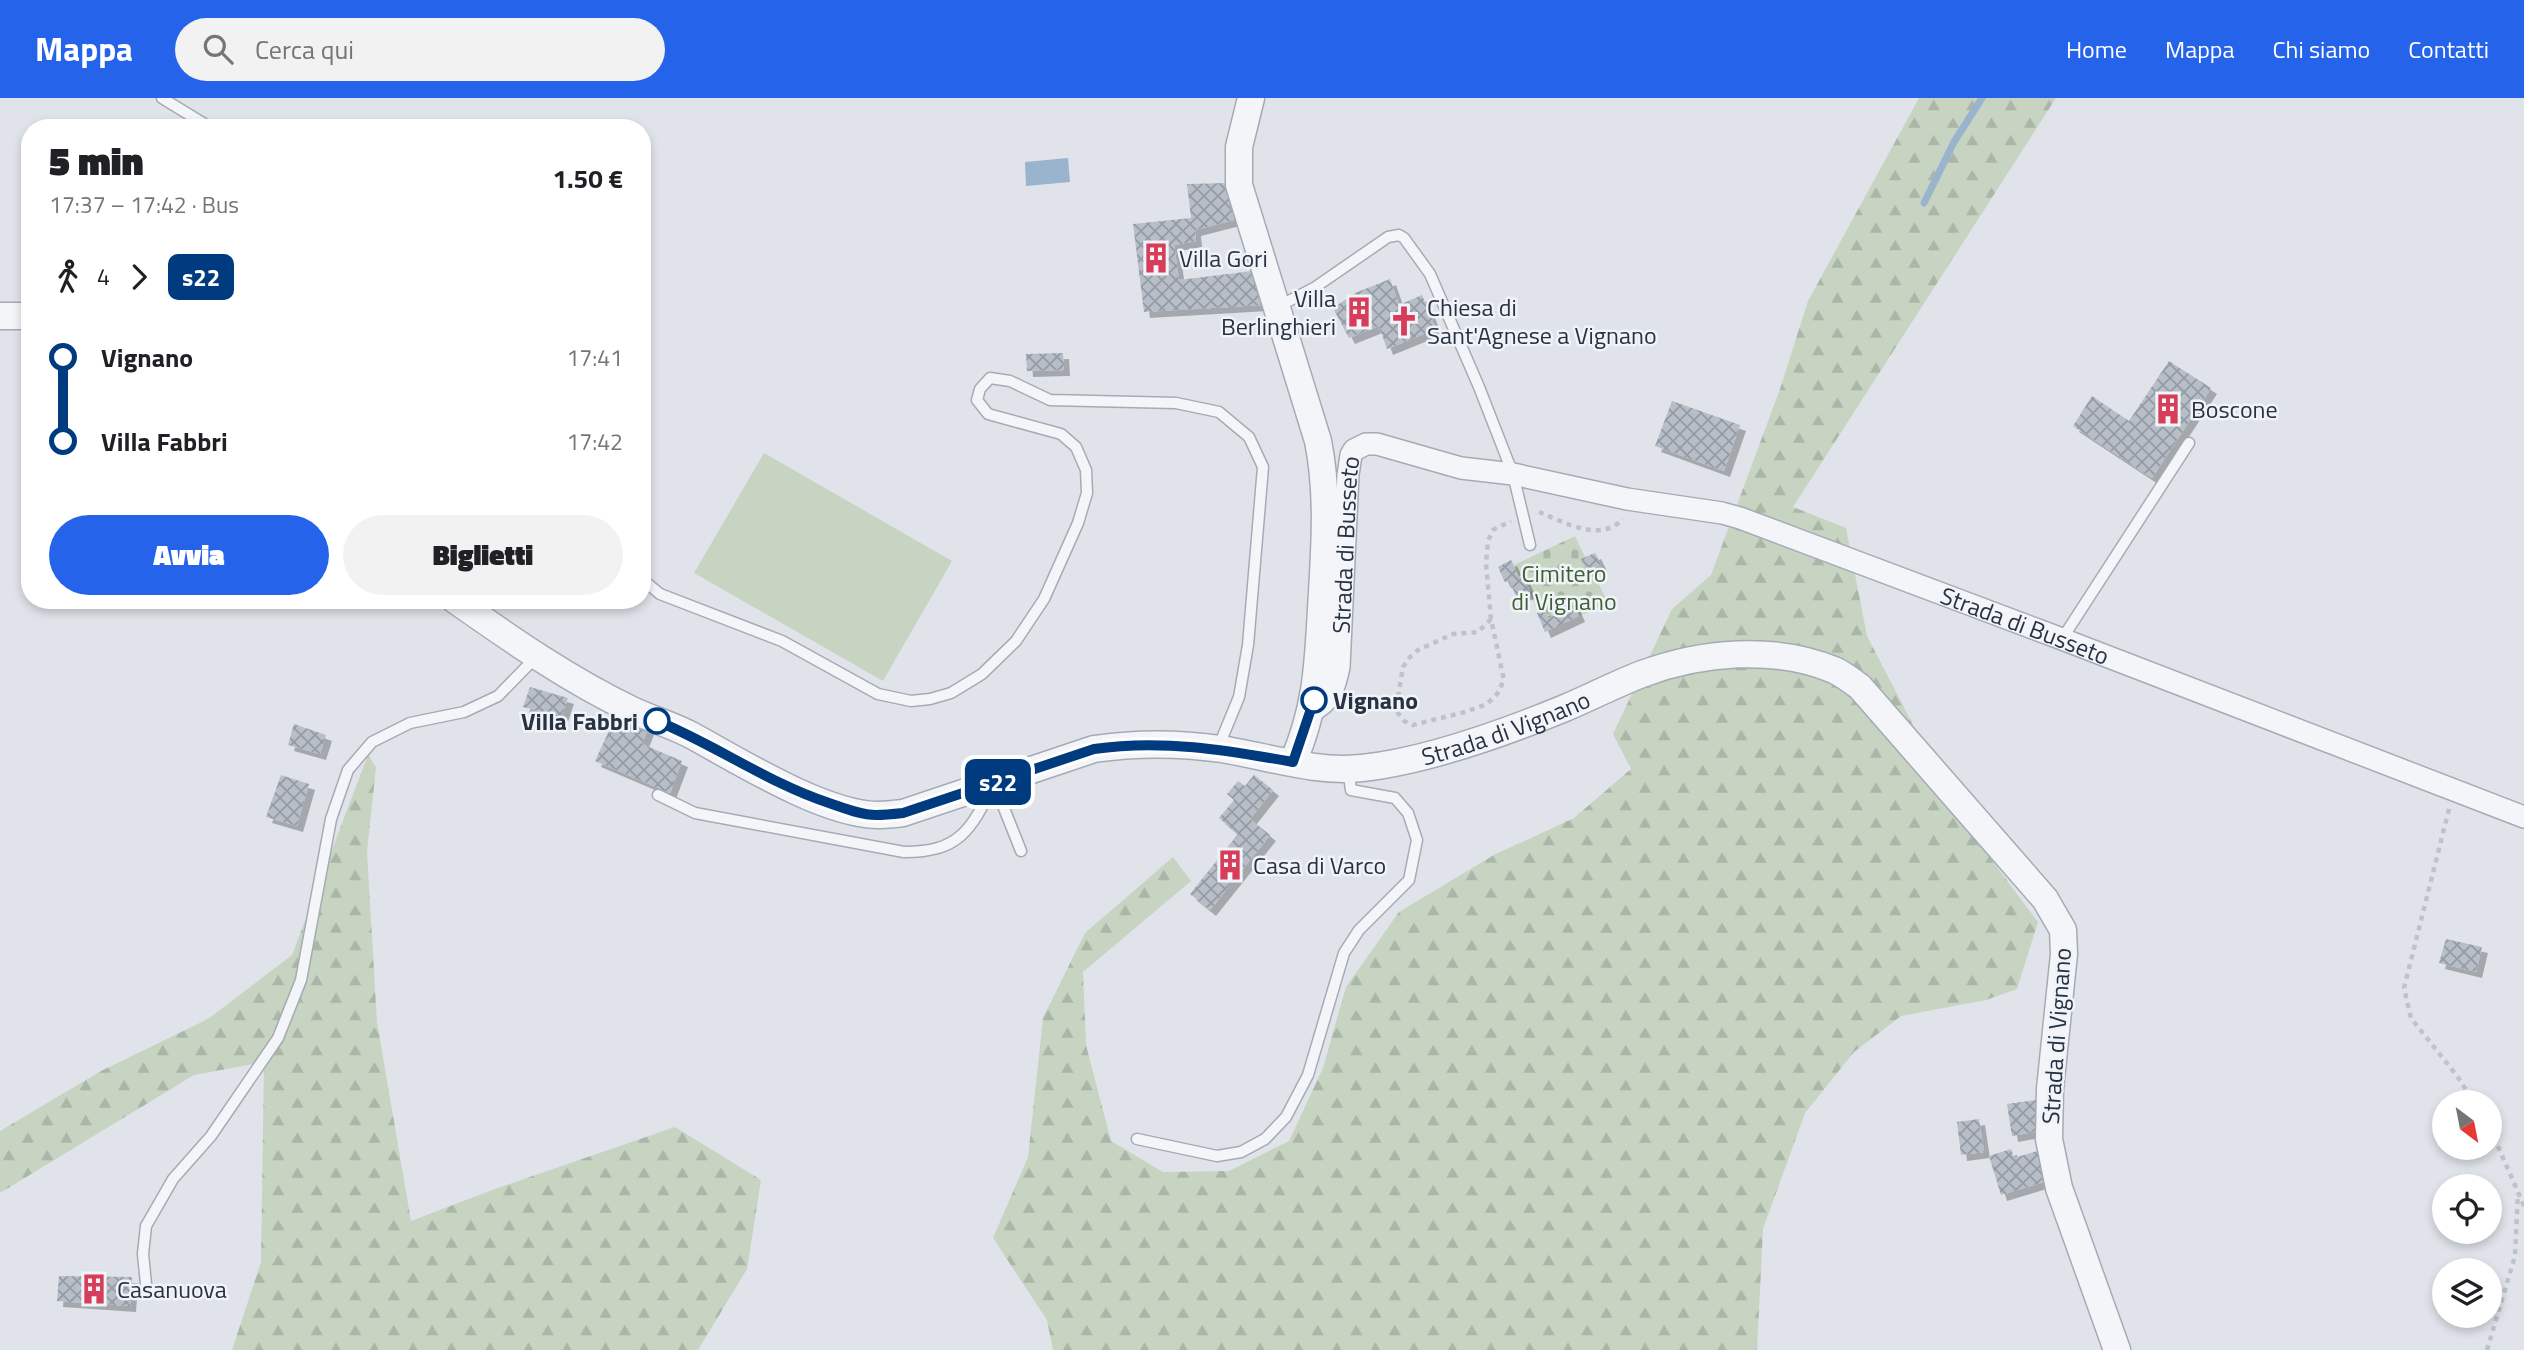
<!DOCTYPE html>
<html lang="it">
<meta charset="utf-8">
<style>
body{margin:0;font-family:"Titillium Web",sans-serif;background:#f2f2f2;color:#202124;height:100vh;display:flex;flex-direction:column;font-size:26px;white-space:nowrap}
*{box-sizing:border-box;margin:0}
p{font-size:23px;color:#757577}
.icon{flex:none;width:38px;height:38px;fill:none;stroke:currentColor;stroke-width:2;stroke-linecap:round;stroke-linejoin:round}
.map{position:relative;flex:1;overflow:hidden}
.sheet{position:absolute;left:21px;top:21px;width:630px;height:490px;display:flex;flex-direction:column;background:#fff;border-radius:28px;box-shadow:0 4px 10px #0003}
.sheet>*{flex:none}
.badge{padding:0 14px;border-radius:10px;font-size:24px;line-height:46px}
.needle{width:46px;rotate:148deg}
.controls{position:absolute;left:2432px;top:992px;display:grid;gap:14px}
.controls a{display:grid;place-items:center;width:70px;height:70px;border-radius:50%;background:#fff;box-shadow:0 4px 10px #0003;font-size:35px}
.map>.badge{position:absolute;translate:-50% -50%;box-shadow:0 0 0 4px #fff}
.legs{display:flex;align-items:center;gap:10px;height:77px;padding:0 28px;font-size:23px}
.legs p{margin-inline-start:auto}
.head{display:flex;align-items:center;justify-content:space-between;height:119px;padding:0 28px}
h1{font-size:38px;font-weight:800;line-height:52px}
.button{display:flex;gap:14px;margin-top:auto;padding:14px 28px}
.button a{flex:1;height:80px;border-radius:42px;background:#2563eb;color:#fff;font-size:28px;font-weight:800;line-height:80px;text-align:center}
.button a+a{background:#f2f2f2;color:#202124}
ul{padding:0 28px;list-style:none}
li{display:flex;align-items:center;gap:24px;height:84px;font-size:26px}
li i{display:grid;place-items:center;width:10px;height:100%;margin:0 9px;background:currentColor}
li i::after{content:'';width:18px;height:18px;margin:-9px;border:5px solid;border-radius:50%;background:#fff}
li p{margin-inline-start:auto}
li:first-child i{background:linear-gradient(#0000 50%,currentColor 0)}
li:last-child i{background:linear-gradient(currentColor 50%,#0000 0)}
header{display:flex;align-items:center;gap:42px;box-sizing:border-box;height:98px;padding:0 35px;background:#2563eb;color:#fff}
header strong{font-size:33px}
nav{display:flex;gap:38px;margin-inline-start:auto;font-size:24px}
.search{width:490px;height:63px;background:#f2f2f2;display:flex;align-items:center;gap:18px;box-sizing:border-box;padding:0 24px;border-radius:38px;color:#757577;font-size:26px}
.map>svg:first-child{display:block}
.forest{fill:url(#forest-firs)}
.cemetery{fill:url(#cemetery-stones)}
.pitch{fill:#c6d4c1}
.water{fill:#99b4cc}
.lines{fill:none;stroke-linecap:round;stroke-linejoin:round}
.stream{stroke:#99b4cc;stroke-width:7}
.building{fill:url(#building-cross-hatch);filter:url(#shadow)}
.service-casing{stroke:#a5abb5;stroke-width:13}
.minor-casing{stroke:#a5abb5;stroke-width:24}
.tertiary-casing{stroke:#a5abb5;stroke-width:29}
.path{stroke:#bec2c9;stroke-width:4.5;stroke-dasharray:5 5;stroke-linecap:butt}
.service{stroke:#f3f5f8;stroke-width:10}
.minor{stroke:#f3f5f8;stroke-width:21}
.tertiary{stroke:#f3f5f8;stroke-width:26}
.line-1-casing{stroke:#fff;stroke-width:16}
.line-1{stroke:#003b80;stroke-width:10}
.stop-1-dot{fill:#fff;stroke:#003b80;stroke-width:3.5}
.labels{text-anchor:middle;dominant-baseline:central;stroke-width:5;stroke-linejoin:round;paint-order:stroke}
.poi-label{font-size:24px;fill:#273243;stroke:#f0f3f7;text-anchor:start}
.street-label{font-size:24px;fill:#273243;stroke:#f0f3f7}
.park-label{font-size:24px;fill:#3d5f34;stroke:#f0f3f7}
.stop-label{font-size:24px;font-weight:bold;fill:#273243;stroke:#f0f3f7;text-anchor:start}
</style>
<header>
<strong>Mappa</strong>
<div class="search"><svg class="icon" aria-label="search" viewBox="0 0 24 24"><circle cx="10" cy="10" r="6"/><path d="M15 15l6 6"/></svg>Cerca qui</div>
<nav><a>Home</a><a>Mappa</a><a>Chi siamo</a><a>Contatti</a></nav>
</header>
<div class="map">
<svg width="2524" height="1252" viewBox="0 0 2524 1252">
<defs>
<pattern id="forest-firs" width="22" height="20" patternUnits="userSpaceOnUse" patternTransform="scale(1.75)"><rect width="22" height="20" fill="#c6d4c1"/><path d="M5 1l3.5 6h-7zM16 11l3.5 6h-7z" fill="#aab6a7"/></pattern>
<pattern id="cemetery-stones" width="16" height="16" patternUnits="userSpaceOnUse" patternTransform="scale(1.75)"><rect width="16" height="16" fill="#c6d4c1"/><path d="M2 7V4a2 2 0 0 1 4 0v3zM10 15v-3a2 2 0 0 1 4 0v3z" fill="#aab6a7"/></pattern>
<pattern id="building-cross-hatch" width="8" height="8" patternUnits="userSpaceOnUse" patternTransform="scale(1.75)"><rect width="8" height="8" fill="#b7bec8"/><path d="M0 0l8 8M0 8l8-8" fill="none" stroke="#959ba4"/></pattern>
<filter id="shadow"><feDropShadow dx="6" dy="6" stdDeviation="0" flood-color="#0004"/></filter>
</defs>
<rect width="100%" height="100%" fill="#e0e4ea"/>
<!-- forest -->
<path class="forest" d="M1919 0H2056L1793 409 1846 430 1867 538 1964 725 2038 824 2017 891 1986 902 1901 918 1854 954 1805 1015 1763 1131 1757 1252H1053L1047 1222 993 1140 1028 1059 1043 920 1085 835 1173 759 1191 783 1083 874 1086 947 1111 1043 1163 1074 1229 1073 1289 1043 1323 970 1346 889 1399 814 1494 757 1574 720 1631 671 1613 636 1672 511 1711 477 1780 291 1808 203Z
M368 657 376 669 367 754 377 924 411 1123 495 1091 675 1029 761 1082 747 1171 698 1252H232L261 1164 264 964 194 977 0 1095V1033L101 973 208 921 292 857Z"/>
<!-- cemetery -->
<path class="cemetery" d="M1575 438 1585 459 1595 455 1601 467 1592 472 1608 505 1545 534 1530 495 1517 500 1509 483 1505 484 1498 469 1511 462 1514 467Z"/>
<!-- pitch -->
<path class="pitch" d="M764 355 952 463 883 583 694 475Z"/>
<!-- water -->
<path class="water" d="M1068 60 1070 84 1026 88 1025 64Z"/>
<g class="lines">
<!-- stream -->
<path class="stream" d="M1924 105 1954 44 1982 0"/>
</g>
<!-- building -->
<path class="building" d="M1225 85 1234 122 1195 132 1196 143 1174 147 1179 182 1252 173 1262 207 1144 214 1133 126 1191 120 1187 86Z
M1390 181 1399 207 1422 197 1436 231 1387 251 1379 228 1349 240 1333 210 1355 195Z
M1063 255 1064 272 1027 273 1026 256Z
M2169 263 2211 290 2152 380 2073 328 2092 298 2129 323Z
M1672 303 1740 327 1724 373 1655 348Z
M1595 455 1601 467 1587 474 1581 461Z
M1511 462 1519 479 1523 477 1530 494 1517 500 1509 482 1505 484 1498 469Z
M1572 502 1579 518 1545 534 1537 515 1545 511 1548 520 1563 514 1560 508Z
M530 589 568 600 562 618 523 609Z
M616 618 648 631 642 646 682 663 670 695 595 663Z
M294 626 326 637 320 656 288 647Z
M281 677 309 686 297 728 266 719Z
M1254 677 1273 692 1250 721 1270 737 1210 812 1190 796 1238 736 1219 720 1234 702 1227 696 1238 683 1245 688Z
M2446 841 2482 849 2476 874 2439 865Z
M2036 1002 2040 1033 2012 1038 2007 1006Z
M1979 1021 1984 1054 1961 1057 1957 1024Z
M2011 1051 2014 1060 2037 1053 2047 1083 2001 1097 1989 1058Z
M59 1178 132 1179 130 1208 57 1203Z"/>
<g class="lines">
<!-- service casing -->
<g class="service-casing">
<path id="service" d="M162 0 211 30
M1277 209 1314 190 1388 139 1399 137 1404 140 1430 176 1479 289 1513 376 1530 447
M642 481 660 496 782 543 878 596 911 603 930 601 951 595 982 576 1016 543 1044 501 1078 425 1087 395 1086 372 1076 349 1061 336 988 316 977 302 980 291 990 280 1010 283 1050 302 1176 305 1219 314 1249 339 1263 369 1248 547 1239 599 1218 650
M2062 541 2189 345
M994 685 1021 753
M658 697 695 715 904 754C959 754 970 733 993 688
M1137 1041 1217 1058 1241 1054 1265 1041 1286 1019 1308 977 1344 855 1359 832 1409 782 1417 742 1408 715 1395 700 1351 692 1348 671
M147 1196 143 1156 146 1128 173 1081 211 1038 278 940 301 882 331 721 348 672 372 644 410 625 464 614 498 598 536 559"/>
</g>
<!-- minor casing -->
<g class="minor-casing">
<g id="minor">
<path id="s1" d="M1311 613C1330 605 1335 589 1339 569L1348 377 1351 357 1354 352 1366 346H1377L1461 370 1513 376 1627 401 1722 415 1740 420 2062 541 2524 719"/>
</g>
</g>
<!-- tertiary casing -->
<g class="tertiary-casing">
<g id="tertiary">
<path d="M1251 0 1239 49V87L1318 343C1328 393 1325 444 1322 494 1318 557 1319 604 1293 664"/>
<path d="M0 218H30"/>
<path id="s2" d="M455 502C512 542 569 582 632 612 651 621 672 627 691 637 739 663 823 716 877 717 885 717 895 716 903 715L1094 651C1135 645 1179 645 1221 651 1266 658 1315 675 1362 670 1427 663 1504 635 1565 610 1591 599 1616 586 1642 576 1701 554 1774 547 1834 572 1843 576 1852 583 1860 589L2045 801 2063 832 2064 856 2050 991 2049 1041 2059 1090 2117 1252"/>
</g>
</g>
<!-- path -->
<path class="path" d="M1539 414C1566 425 1600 445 1623 421
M1491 521 1478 534 1453 536 1418 552 1410 559 1403 569 1397 606 1398 615 1404 623 1413 627 1465 614 1487 606 1497 596 1504 582 1491 521 1486 465 1488 443 1493 432 1511 423
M2449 711 2404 890 2411 920 2457 978 2474 1004
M2490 1030 2524 1108
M2487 1252 2515 1158 2518 1095"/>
<!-- service -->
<use href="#service" class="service"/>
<!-- minor -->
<use href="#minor" class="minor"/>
<!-- tertiary -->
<use href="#tertiary" class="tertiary"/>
</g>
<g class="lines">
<!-- line-1 casing -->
<g class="line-1-casing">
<path id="line-1" d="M657 623C716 647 768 685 829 705 844 710 860 717 876 717 885 717 894 716 903 715L1094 651C1161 641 1226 652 1293 664L1314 602"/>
</g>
<!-- line-1 -->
<use href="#line-1" class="line-1"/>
</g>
<!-- icons -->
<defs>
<g id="building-bare" transform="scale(2.415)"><path d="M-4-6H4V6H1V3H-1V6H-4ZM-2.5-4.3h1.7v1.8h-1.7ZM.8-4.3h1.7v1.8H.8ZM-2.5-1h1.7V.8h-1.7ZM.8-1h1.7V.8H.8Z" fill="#d73d59" stroke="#f0f3f7" stroke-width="2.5" paint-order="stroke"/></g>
<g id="church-bare" transform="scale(2.415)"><path d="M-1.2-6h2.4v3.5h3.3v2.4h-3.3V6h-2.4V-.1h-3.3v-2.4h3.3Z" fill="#d73d59" stroke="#f0f3f7" stroke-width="2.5" paint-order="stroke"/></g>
</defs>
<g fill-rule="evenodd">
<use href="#building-bare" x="1156" y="160"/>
<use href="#building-bare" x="1359" y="214"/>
<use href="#church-bare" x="1404" y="223"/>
<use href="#building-bare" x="2168" y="311"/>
<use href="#building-bare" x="1230" y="767"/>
<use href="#building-bare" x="94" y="1191"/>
</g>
<!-- markers -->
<g class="stop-1-dot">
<circle cx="1314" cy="602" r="12"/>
<circle cx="657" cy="623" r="12"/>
</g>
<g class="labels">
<!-- poi labels -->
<g class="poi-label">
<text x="1179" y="160">Villa Gori</text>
<text x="1336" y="200" text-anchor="end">Villa<tspan x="1336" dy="28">Berlinghieri</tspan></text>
<text x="1427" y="209">Chiesa di<tspan x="1427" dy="28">Sant'Agnese a Vignano</tspan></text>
<text x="2191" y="311">Boscone</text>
<text x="1253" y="767">Casa di Varco</text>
<text x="117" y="1191">Casanuova</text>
</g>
<!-- street labels -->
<g class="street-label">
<text stroke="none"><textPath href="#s1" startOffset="177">Strada di Busseto</textPath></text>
<text stroke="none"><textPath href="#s1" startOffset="973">Strada di Busseto</textPath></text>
<text stroke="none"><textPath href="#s2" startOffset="1124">Strada di Vignano</textPath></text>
<text transform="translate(2056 938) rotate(-86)">Strada di Vignano</text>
</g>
<!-- park labels -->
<g class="park-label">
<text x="1564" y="475">Cimitero<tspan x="1564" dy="28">di Vignano</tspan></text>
</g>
<!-- stop labels -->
<g class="stop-label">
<text x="1333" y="602">Vignano</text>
<text x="638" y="623" text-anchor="end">Villa Fabbri</text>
</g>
</g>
</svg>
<div class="controls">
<a><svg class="needle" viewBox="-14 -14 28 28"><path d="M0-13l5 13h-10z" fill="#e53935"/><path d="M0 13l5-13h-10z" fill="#757577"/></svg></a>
<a><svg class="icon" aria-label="locate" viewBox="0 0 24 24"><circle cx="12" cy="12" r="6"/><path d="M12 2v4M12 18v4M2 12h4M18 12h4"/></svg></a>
<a><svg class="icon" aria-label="layers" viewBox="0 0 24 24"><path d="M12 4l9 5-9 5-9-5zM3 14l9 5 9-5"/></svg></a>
</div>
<b class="badge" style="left:998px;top:684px;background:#003b80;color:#fff">s22</b>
<section class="sheet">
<div class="head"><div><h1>5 min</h1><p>17:37 – 17:42 · Bus</p></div><b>1.50 €</b></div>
<div class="legs"><svg class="icon" aria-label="walk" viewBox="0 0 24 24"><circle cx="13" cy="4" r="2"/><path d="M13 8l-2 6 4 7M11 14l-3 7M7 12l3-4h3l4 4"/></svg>4<svg class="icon" aria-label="forward" viewBox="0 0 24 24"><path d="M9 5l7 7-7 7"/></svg><b class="badge" style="background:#003b80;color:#fff">s22</b></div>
<ul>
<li><i style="color:#003b80"></i><b>Vignano</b><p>17:41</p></li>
<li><i style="color:#003b80"></i><b>Villa Fabbri</b><p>17:42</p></li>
</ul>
<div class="button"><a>Avvia</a><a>Biglietti</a></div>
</section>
</div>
